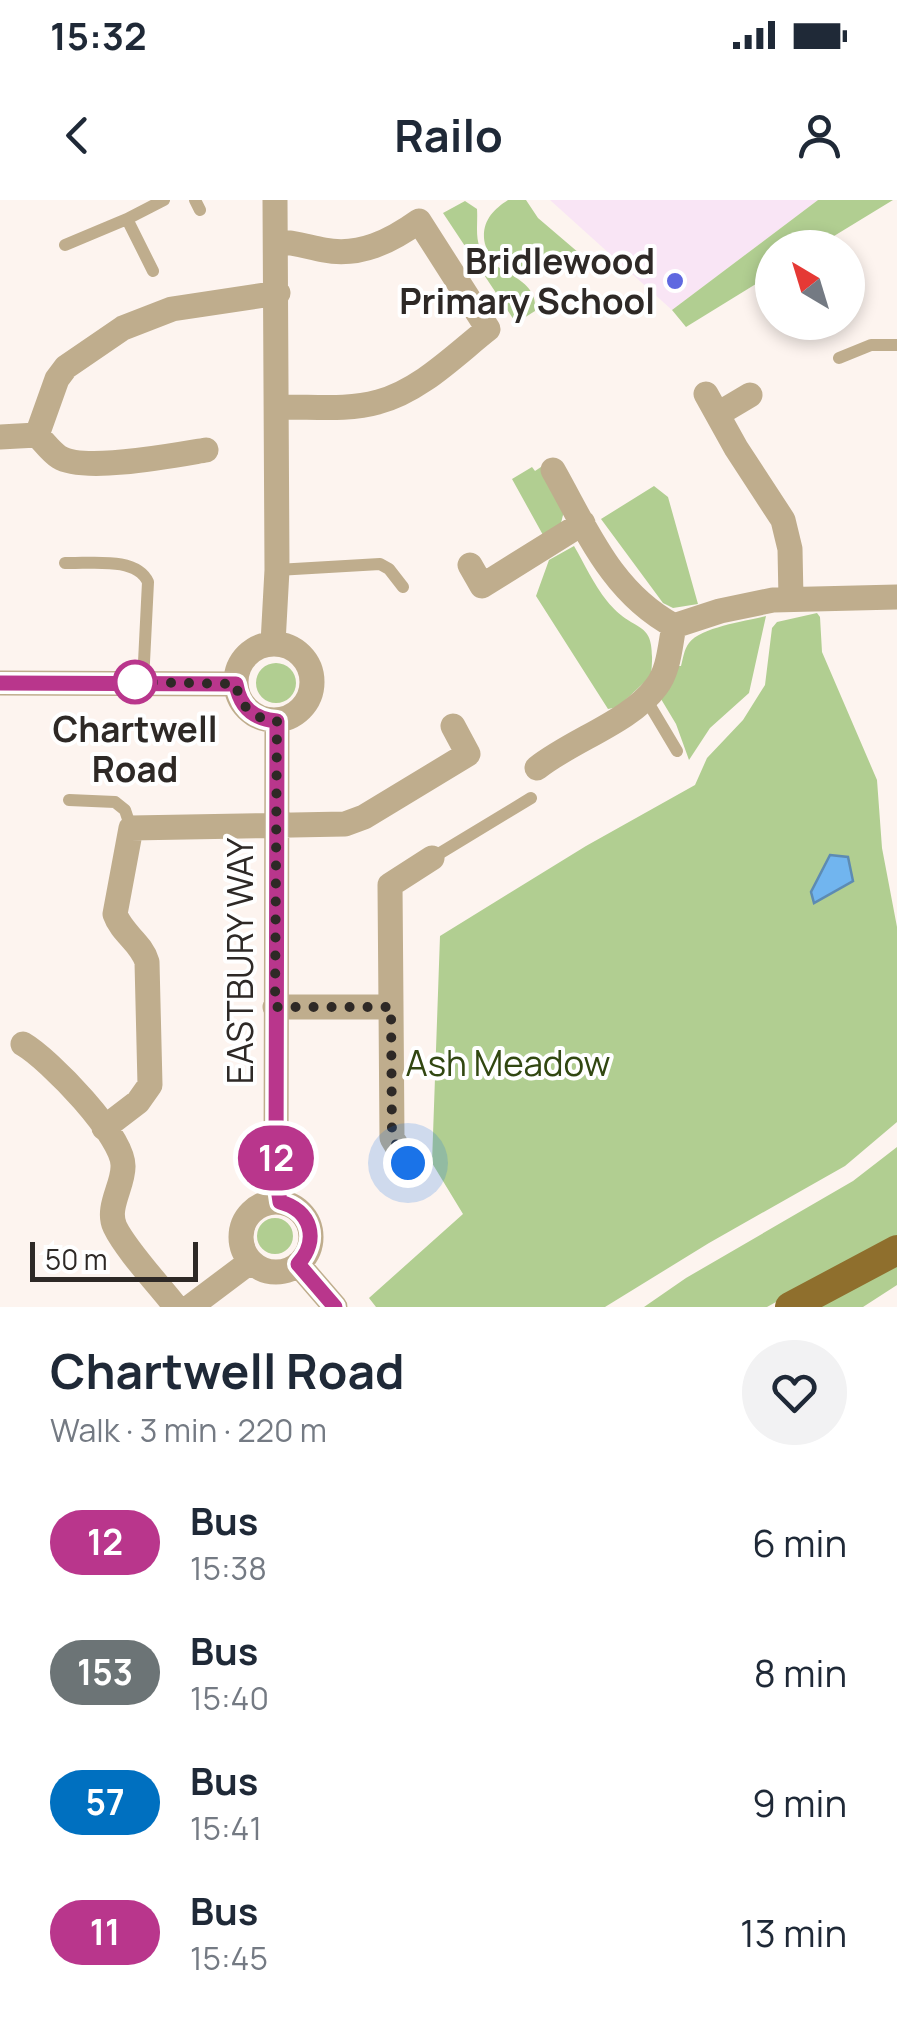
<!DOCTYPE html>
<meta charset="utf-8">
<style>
body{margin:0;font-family:Manrope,sans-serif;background:#f2f2f3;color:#1f2937;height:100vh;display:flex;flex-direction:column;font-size:38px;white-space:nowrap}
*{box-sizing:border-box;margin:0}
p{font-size:32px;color:#747a83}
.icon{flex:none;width:55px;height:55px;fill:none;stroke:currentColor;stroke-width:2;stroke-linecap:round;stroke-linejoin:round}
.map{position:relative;height:1107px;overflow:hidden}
.details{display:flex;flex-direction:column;background:#fff;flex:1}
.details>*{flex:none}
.badge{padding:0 20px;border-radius:32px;font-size:35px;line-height:65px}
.needle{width:65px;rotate:322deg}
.fabs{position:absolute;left:755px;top:30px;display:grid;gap:20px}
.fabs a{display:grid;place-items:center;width:110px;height:110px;border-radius:50%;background:#fff;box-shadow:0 5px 15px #0003;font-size:50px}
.scale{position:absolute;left:30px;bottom:25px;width:168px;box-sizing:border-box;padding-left:10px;border:5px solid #2e2926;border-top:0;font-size:28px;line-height:35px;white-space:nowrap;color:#2e2926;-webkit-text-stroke:8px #fff;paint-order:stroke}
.you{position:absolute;width:50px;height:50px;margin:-25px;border:8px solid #fff;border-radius:50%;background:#1a73e8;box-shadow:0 0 0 15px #1a73e833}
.map>.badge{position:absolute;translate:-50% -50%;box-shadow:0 0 0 5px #fff}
.round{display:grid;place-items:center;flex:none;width:105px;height:105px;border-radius:52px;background:#f2f2f3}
.overview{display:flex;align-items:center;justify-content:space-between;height:170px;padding:0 50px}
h1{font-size:48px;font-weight:700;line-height:75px}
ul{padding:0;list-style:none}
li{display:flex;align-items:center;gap:30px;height:130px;padding:0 50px}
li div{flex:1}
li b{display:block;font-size:38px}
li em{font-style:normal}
li .badge{min-width:110px;font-weight:700;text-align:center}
.status{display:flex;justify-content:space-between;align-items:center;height:70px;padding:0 50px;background:#fff;direction:ltr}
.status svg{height:28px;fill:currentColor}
header{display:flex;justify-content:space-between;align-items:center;height:130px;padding:0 50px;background:#fff;font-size:45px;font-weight:700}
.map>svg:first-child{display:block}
.education{fill:#f9e5f5}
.green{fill:#b1ce91}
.water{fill:#71b5ef;stroke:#5d8bb3;stroke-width:2.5}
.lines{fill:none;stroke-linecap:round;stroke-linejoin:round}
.service{stroke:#bfad8d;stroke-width:12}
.minor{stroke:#bfad8d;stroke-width:25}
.primary{stroke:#8f6f2d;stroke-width:30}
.line-casing{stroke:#fff;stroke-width:22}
.line{stroke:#b9368c;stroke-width:15}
.walk{stroke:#2e2926;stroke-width:10;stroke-dasharray:0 18}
.poi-dot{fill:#5f68e0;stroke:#fff;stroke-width:4}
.stop-dot{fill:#fff;stroke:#b9368c;stroke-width:5}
.labels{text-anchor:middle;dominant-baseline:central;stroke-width:8;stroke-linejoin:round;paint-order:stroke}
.poi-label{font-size:35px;font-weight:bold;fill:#2e2926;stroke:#fff;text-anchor:end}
.stop-label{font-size:35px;font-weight:bold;fill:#2e2926;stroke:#fff}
.street-label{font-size:35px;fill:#2e2926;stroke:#fff}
.park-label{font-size:35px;fill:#314711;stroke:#fff}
</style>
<div class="status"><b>15:32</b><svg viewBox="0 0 49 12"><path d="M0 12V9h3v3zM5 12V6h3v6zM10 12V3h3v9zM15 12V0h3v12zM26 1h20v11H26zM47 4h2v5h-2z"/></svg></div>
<header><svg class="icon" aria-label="back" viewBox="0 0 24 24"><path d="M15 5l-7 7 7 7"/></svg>Railo<svg class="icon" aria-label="person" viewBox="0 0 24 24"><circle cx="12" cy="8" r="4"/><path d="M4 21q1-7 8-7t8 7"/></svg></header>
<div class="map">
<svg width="897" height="1107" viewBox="0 0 897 1107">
<rect width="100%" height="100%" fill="#fdf4ef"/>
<!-- education -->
<path class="education" d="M550 0H818L672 110Z"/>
<!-- green -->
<path class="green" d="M508 0H526L538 18 593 65 586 69C558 70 487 78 484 38 483 20 494 9 508 0Z
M818 0H893L816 47 772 48V74L686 127 672 110Z
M465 1 477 9C478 22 475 36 480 48 492 75 539 75 535 111L516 123 443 13Z
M532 267 535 271 541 267 564 311 561 323 543 335 512 279Z
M654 286 668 297 698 404 673 408 663 403 601 319Z
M574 346C584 363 594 385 607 401 637 438 657 414 651 476L618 507 608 509 536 396 549 360Z
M817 413 820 417 822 452 877 580 882 648 897 727V922L845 966 709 1043 605 1107H376L369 1098 463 1014 432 963 440 736 586 646 695 585 707 558 743 520 765 485 772 428 777 422Z
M766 416 749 493 710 528 689 560 676 524 661 499 676 466H681C683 459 684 449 689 443 701 427 747 421 766 416Z
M256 483a20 20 0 1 1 40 0a20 20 0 1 1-40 0Z
M897 947V1035L767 1107H644L686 1078 853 981Z
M257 1036a18 18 0 1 1 36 0a18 18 0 1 1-36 0Z
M897 1064V1085L863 1107H817Z"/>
<!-- water -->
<path class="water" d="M830 655 848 657 853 681 814 703 811 692Z"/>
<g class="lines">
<!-- service -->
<path class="service" d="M195 0 200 10
M127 19 164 0
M65 45 127 19 153 71
M839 158 871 145H897
M65 363C90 364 136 356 148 382L143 482
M277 370 380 364 389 369 403 387
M646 499 677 551
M69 600 115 602 125 610 131 628
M432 658 531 598"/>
<!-- minor -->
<path class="minor" d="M706 194 736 248 783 320 790 349 791 399
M277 207C309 206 347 211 378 202 420 191 455 155 488 129L419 21C391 41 360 57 324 50 308 47 294 42 278 42
M718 214 750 195
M37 235C44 242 51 252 59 257 84 273 176 255 206 250
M0 237 37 235 57 179 66 167 123 128 172 109 278 93
M553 270C587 330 611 392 674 426L720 411 773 400 897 397
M470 365 482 386 583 323
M273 443 277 370 275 0
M236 482a38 38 0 1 1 76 0a38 38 0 1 1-76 0Z
M0 483 236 484
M277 521 276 975 280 1001
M537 568C572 540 630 522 656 487 669 471 670 446 674 426
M275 807H391L392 938 407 963
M391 807 390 685 432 658
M23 844C49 859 125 937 123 967 123 986 106 1008 115 1027 126 1050 159 1085 176 1107
M104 928 138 902 150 885 147 762C141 742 122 734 115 714L131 628 345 624 364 617 468 554 453 526
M241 1037a35 35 0 1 1 70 0a35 35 0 1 1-70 0Z
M298 1064 335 1107
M190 1107 250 1062"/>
<!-- primary -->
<path class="primary" d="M790 1107 897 1050"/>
</g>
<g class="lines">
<!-- line casing -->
<g class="line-casing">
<path id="line" d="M0 483 236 484C240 507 253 519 277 521L276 975 280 1002C311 1010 320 1040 298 1064L335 1107"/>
</g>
<!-- line -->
<use href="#line" class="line"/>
<!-- walk -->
<path class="walk" d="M135 482 236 484C240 507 253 519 277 521L275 807H391L392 938 408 963"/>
</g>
<!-- markers -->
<circle class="poi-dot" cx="675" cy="81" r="10"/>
<circle class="stop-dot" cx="135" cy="482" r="20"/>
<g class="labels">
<!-- poi labels -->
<g class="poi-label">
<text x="655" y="61">Bridlewood<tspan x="655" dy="40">Primary School</tspan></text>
</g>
<!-- stop labels -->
<g class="stop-label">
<text x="135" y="529">Chartwell<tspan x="135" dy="40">Road</tspan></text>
</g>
<!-- street labels -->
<g class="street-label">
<text transform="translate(240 761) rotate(-90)">EASTBURY WAY</text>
</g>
<!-- park labels -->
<g class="park-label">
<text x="508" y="863">Ash Meadow</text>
</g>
</g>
</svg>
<div class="fabs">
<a><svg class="needle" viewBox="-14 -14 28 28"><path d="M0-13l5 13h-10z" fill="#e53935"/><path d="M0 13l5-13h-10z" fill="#747a83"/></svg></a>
</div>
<div class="scale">50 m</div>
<div class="you" style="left:408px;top:963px"></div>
<b class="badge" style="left:276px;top:958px;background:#b9368c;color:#fff">12</b>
</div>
<section class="details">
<div class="overview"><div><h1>Chartwell Road</h1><p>Walk · 3 min · 220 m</p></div><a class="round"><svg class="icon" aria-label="heart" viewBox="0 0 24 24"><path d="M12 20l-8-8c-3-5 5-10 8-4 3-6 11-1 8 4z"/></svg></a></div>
<ul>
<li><span class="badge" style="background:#b9368c;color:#fff">12</span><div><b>Bus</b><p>15:38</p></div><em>6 min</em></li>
<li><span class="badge" style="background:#6c7476;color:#fff">153</span><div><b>Bus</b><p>15:40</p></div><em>8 min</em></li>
<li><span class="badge" style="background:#0070c0;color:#fff">57</span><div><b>Bus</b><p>15:41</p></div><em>9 min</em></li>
<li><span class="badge" style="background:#b9368c;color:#fff">11</span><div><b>Bus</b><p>15:45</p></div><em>13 min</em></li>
</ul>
</section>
